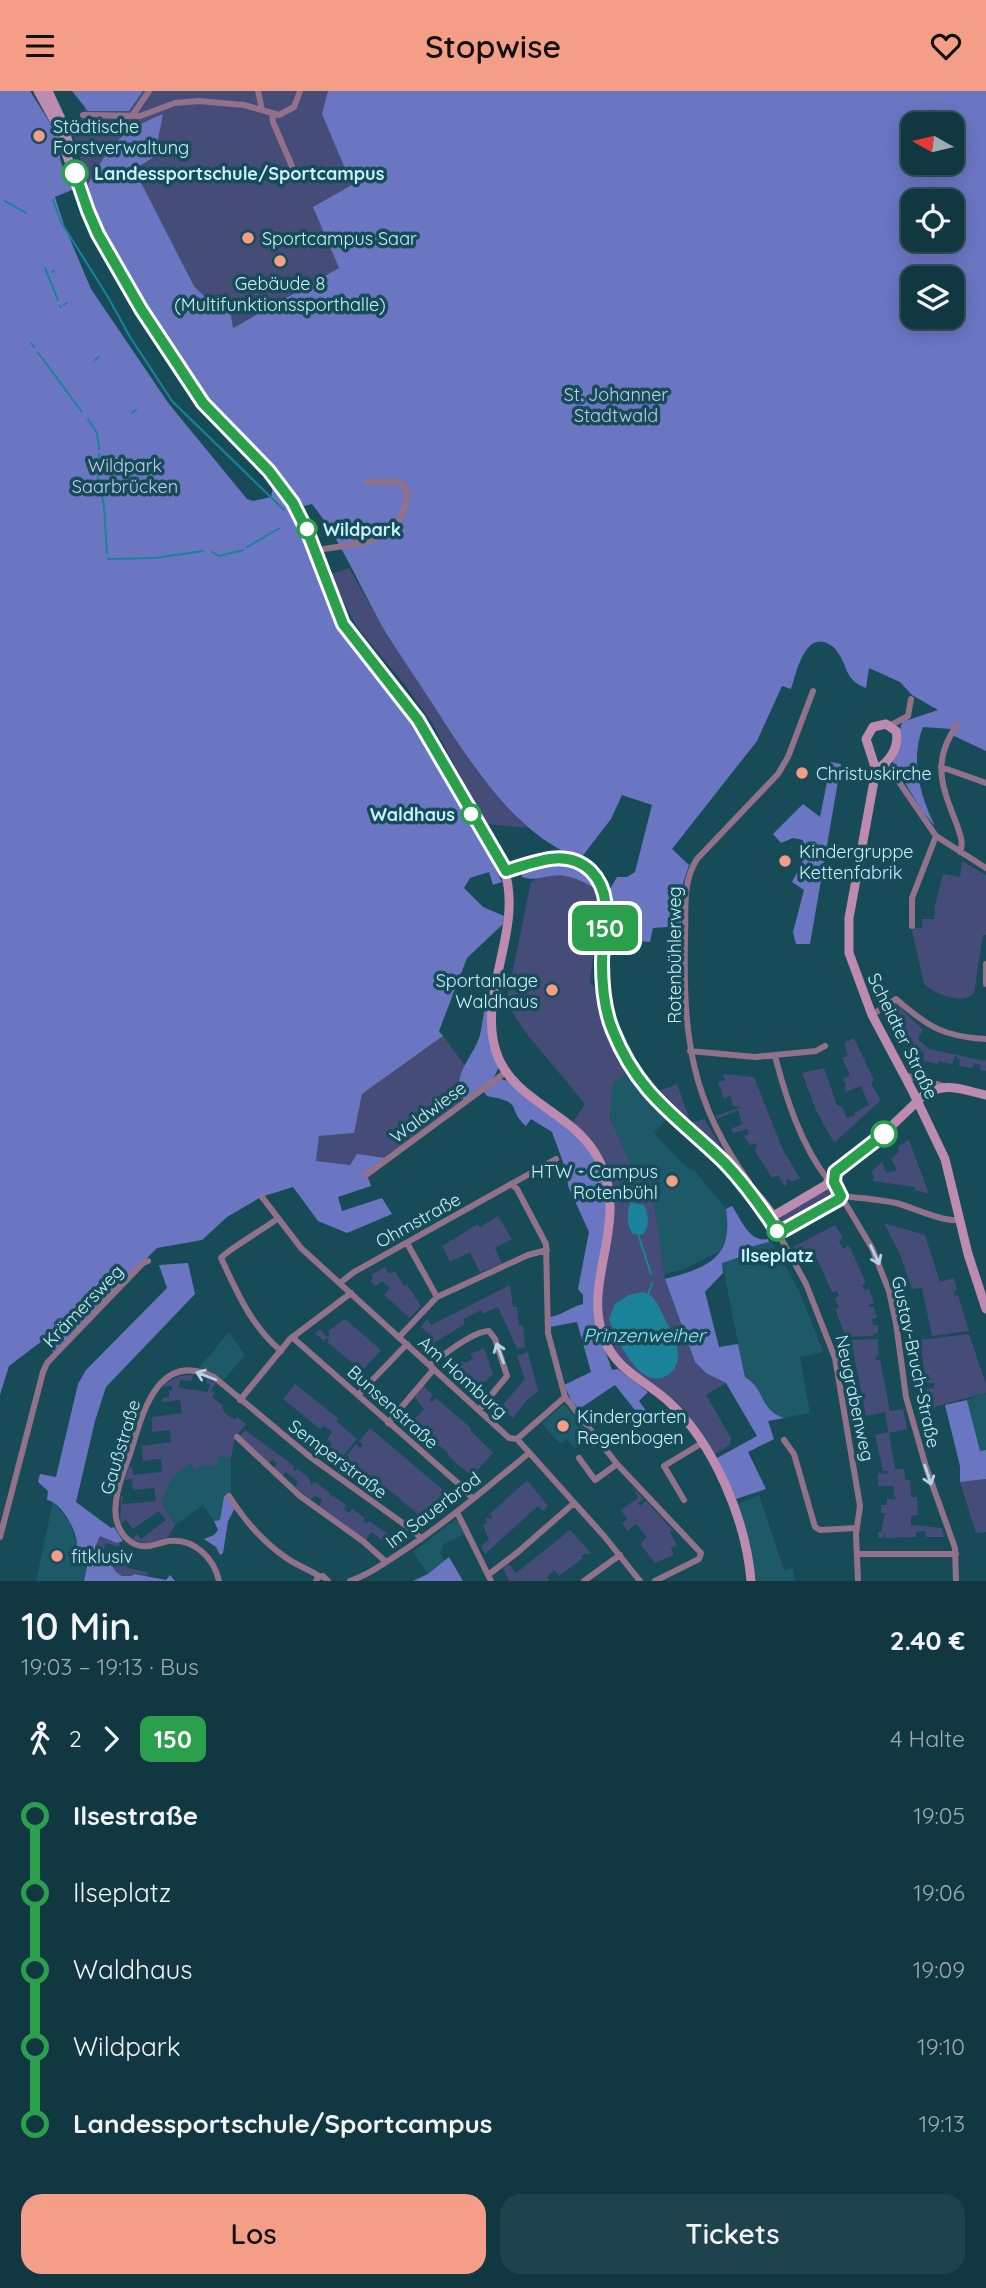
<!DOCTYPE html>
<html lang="de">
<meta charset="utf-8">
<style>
body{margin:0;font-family:Quicksand,sans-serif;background:#1e434c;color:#f1f3f6;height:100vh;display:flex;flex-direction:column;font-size:26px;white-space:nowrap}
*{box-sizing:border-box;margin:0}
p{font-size:23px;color:#9cacb1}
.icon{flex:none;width:38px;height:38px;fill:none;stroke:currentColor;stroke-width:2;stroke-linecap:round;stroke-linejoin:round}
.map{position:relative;height:1490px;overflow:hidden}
.side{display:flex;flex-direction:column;background:#113841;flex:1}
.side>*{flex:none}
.badge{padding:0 14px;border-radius:10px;font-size:24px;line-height:46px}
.needle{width:46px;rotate:278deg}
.fabs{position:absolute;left:901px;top:21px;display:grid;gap:14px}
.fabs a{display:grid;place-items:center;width:63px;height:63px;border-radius:14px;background:#113841;box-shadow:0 4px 18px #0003,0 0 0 2px #30525a;font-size:35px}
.map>.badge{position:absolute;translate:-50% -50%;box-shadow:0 0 0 4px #fff}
.legs{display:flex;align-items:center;gap:10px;height:77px;padding:0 21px;font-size:23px}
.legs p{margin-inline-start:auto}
.summary{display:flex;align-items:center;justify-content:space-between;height:119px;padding:0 21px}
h1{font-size:38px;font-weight:600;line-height:52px}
.primary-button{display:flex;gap:14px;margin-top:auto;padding:14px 21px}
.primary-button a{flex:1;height:80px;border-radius:21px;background:#f49e87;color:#111;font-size:28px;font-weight:600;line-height:80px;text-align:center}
.primary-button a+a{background:#1e434c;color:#f1f3f6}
ul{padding:0 21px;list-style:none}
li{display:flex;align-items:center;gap:24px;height:77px;font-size:26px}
li i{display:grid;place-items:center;width:10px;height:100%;margin:0 9px;background:currentColor}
li i::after{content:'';width:18px;height:18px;margin:-9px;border:5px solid;border-radius:50%;background:#113841}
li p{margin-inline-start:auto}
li:first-child i{background:linear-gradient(#0000 50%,currentColor 0)}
li:last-child i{background:linear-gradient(currentColor 50%,#0000 0)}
header{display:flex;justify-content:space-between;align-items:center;height:91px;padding:0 21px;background:#f49e87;color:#111;font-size:32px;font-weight:600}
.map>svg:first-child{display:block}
.built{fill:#1d5966}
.green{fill:#454c78}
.forest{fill:#6b76c3;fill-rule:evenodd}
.water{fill:#1a8399}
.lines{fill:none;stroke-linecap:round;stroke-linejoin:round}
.stream{stroke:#1a8399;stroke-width:2}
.street{stroke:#92728a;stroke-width:6}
.secondary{stroke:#bd8ab0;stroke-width:9}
.oneway{stroke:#b9d1e0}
.line-1-casing{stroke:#fff;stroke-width:16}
.line-1{stroke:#2ba04c;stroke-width:10}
.poi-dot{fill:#f49e87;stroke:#174b57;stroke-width:2.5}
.stop-1-dot{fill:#fff;stroke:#2ba04c;stroke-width:3.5}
.labels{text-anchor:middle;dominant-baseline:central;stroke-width:7;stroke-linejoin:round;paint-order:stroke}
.poi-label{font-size:18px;fill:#c6f1fd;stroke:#174b57;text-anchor:start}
.stop-label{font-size:18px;font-weight:bold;fill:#c6f1fd;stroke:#174b57;text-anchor:start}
.park-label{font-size:18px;fill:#c2cbf5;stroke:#174b57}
.street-label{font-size:18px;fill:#c6f1fd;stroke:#174b57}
.water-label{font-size:19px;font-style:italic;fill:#91e7fd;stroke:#174b57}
</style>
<header><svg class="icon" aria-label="menu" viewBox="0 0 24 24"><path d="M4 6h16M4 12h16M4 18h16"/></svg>Stopwise<svg class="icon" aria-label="heart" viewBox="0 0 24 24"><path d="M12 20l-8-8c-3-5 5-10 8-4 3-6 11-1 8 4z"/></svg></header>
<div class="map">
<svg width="986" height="1490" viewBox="0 0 986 1490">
<rect width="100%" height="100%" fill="#174b57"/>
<!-- built -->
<path class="built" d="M628 980 668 1027 654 1042 685 1075 694 1079 726 1118 729 1139 720 1160 682 1179 664 1183 654 1111 649 1099 634 1081 610 1027 613 992Z
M772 1150 801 1204 823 1261 800 1266 810 1322 768 1330 745 1286 722 1172 740 1166 746 1157Z
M229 1241 245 1264 224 1289 212 1281 199 1277Z
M986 1302V1359L980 1360 967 1309Z
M564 1313 591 1345 575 1358 567 1348 560 1353 542 1332Z
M218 1365 231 1367V1402L224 1405 220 1429 214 1430 203 1414 175 1434 161 1411 172 1386 198 1366Z
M759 1404 784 1479 793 1477 795 1490H756L750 1454 738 1413Z
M53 1410 69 1430 77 1452 74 1468 88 1471 84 1490H36Z
M457 1427 464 1443 443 1454 440 1462 445 1470 428 1483 413 1461Z"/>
<!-- green -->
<path class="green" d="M89 0H328L323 23 353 94 314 116 339 177 232 237 230 219 207 208 194 195 134 78 90 102 70 31 82 28Z
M349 477 385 541 479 683 527 737 488 733 485 731 432 632 405 594 357 536 340 505 332 483Z
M962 770 986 784V844H983L974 902C963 915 935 903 924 893L912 840 914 837H922V828H934L935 814 943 783 960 786Z
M550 780C573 782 592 786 600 809L590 892 595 896 602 931 626 982 613 992 610 1027 634 1081 649 1099 654 1111 665 1188 695 1271 706 1282 726 1292 706 1304 731 1347 730 1354 715 1363C702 1344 690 1323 673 1308 652 1288 622 1279 609 1252 603 1238 602 1225 602 1210 604 1136 639 1094 573 1031L585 1013 526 942 506 912 531 791Z
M896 911 910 927 923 938 918 948 929 958 985 970 986 968V980L980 979 981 974 974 972 972 977 959 975 960 969 955 965 952 973 941 971 939 969 938 973 923 970 924 962 918 961 890 915Z
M443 945 481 996 385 1067 350 1074 316 1070 319 1045 353 1042 362 1003Z
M854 947 874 989 871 992 881 1009 834 1052 816 1019 802 982 824 977 837 1014 842 1016 847 1027 855 1024 854 1022 869 1014 861 995 846 1001 845 997 846 994 843 988 850 984 842 967 848 965 844 952Z
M723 983 754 986 783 1059 800 1087 791 1091 789 1088 786 1089 787 1093 784 1095 778 1084 772 1087 755 1060 757 1052 750 1054 744 1045 748 1044V1038L733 1042 731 1038 742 1033 738 1019 717 1028 716 1025 741 1016 733 1015 730 1005 724 1008 718 991 725 989Z
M677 993 691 1032 704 1028 733 1075 656 1001Z
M909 1049 929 1103 915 1099V1096L873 1090 874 1085 871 1081 882 1071 886 1082 897 1079 891 1068 899 1061 898 1056Z
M830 1095 837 1105 781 1137 776 1133 775 1127Z
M498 1125 512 1148 495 1157 502 1172 480 1182 470 1161 450 1171 442 1155 478 1133 480 1136Z
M884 1132 925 1144 940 1191 954 1187 957 1199 954 1200 955 1205 958 1204 969 1240 932 1245 922 1197 912 1198 900 1163Z
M835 1134 843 1147 839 1150 843 1158 849 1154 866 1192 862 1194 865 1199 869 1198 874 1212 869 1214V1216H874L877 1227 872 1228 873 1234H878V1242L873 1243V1245L846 1246 835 1218 839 1217 835 1207 839 1205 837 1200 832 1201 812 1157 797 1164 793 1156Z
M385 1176 389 1183 395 1180 404 1195 407 1194 421 1215 410 1227 384 1204 390 1197 382 1190 376 1195 370 1190 373 1187 371 1184Z
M510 1194 513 1216H517L519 1235H523L525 1256 517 1258 498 1216 483 1223 481 1219 463 1228 465 1233 427 1256 423 1253 430 1244 421 1236 427 1228 431 1234Z
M345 1228 381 1259 362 1280 327 1251 329 1249 326 1247 324 1250 315 1242 320 1238 327 1246 330 1244 328 1240Z
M969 1243 986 1293V1302L930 1317 926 1298 934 1297V1292H926L920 1249Z
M878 1248 879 1264 876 1265V1269H880L890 1320 903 1318 907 1338 889 1342 895 1378H904L905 1389H910L911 1406H917L918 1424 911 1425V1434L942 1437 944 1446H926L925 1440 916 1441V1446L886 1447 884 1443 883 1447H878V1441H881L885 1422H881V1414H887V1408H897L894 1405 893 1395H878V1382L887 1383 888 1380H883L875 1344 888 1341 885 1321 866 1325 851 1249Z
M484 1257 493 1283 481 1295 457 1274 462 1270 466 1272 473 1268 470 1263Z
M528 1261 538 1300 525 1311 513 1327 501 1316 525 1288 517 1265Z
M193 1284 192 1290 180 1289 179 1297 208 1301 210 1293 206 1292 207 1287 216 1292 211 1299 214 1302 212 1306 223 1315 222 1317 226 1323 235 1329 237 1326 246 1333 235 1347 231 1367 218 1365 217 1375 202 1374 195 1379 190 1372 173 1386 161 1411 175 1434 168 1446C154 1452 139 1456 129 1444L133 1447 137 1443 141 1448 166 1429 159 1420 133 1438 126 1429 120 1433 121 1405H123L122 1413 156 1410 154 1397 133 1399 132 1388 125 1389 129 1376H132L133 1384 162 1381 161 1368 143 1370 142 1355 171 1351 170 1339 152 1341V1326L182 1322 180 1309 163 1311 162 1307 169 1306V1300H172V1295L164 1296V1293L180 1285Z
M295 1293 338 1327 336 1330 357 1348 342 1366 330 1356 332 1353 327 1349 332 1341 324 1335 320 1338 283 1308Z
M423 1295 433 1304 429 1309 432 1311 436 1307 471 1337V1340L493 1362 472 1385 451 1368 447 1361 411 1332 424 1318 415 1306Z
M370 1337 449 1404 420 1425 393 1402 346 1369 349 1366 347 1364 356 1353 360 1357 363 1354 359 1350Z
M245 1339 294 1375 293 1378 296 1380 298 1378 309 1387 311 1393 315 1391 330 1402V1406L332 1404 346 1414 344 1418 349 1422 352 1418 365 1427 363 1430 367 1432 369 1430 403 1453 392 1460 389 1458 391 1455 371 1441 366 1449 319 1415 322 1409 315 1404 311 1409 295 1396 298 1391 286 1381 282 1385 273 1378 277 1372 272 1368 268 1373 239 1346Z
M986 1388V1441L976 1442 960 1391Z
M527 1389 548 1415 543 1420 538 1415 485 1463 481 1455 489 1449 483 1434 487 1432 485 1428 488 1426 490 1428 492 1426 490 1423Z
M634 1397 643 1408 638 1412 640 1415 646 1410 673 1439 670 1441 677 1454 671 1457 674 1464 655 1472 640 1453 647 1446 636 1433 628 1440 622 1432 627 1428 621 1419 638 1407Z
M570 1439 591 1462 588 1464 585 1462 581 1465 583 1467 559 1485 554 1479 547 1486 550 1490H509L503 1477 509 1473 516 1482Z
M100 1445 120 1452 119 1456 106 1452 101 1466 116 1469 115 1471 127 1474V1477L148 1481 147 1485C143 1484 139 1482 135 1483 125 1484 135 1488 124 1485 111 1482 97 1468 95 1456Z"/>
<!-- forest -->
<path class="forest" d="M0 0H30L50 32 57 50 61 72 74 98 55 106 64 134 91 198 169 313 247 408 253 410 271 406 273 396 299 434 339 536 395 603 415 631 458 707 464 727 473 734 502 791 493 794 489 781 470 787 464 797 483 816 504 825 503 833 467 867 439 940 443 945 362 1003 354 1042 319 1045 316 1070 350 1074 357 1063 385 1067 366 1081 371 1095 338 1106 342 1120 382 1107 392 1123 347 1142 318 1130 293 1096 261 1106 227 1126 202 1149 157 1157 53 1261 42 1250 9 1275 0 1304Z
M72 0H143L129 20H88Z
M328 0H986V660L952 644 951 638 923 636C910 668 920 705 935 735L922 720 892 670 902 631 938 619 912 604 900 591 869 577 866 597C843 588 849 575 836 559 833 555 832 555 827 552 804 542 796 583 791 598L782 595 757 650 672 758 689 774 681 799V835L653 837 650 851 608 847 610 798 617 786H627L635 781 652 714 622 704 611 728 581 767C516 748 465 663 430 609 415 586 400 564 386 542 361 499 343 452 312 413L304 415 300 411 276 380 206 310 147 222 97 132 86 104 90 102 88 93C111 53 119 41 163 23L155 63 151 68 134 78 194 195 207 208 230 219 233 237 339 177 313 116 352 94 322 23ZM914 33H952V72H914ZM914 110H952V149H914ZM914 187H952V226H914Z
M831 671 841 673 810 853H796L793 841 804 799 792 791 804 768 803 749 793 747 781 752 773 743 803 713 820 726Z
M548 773C569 774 585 778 595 797 581 790 567 782 551 785 540 786 534 790 522 786L521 781Z
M487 905H491L499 976 494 986 508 990 551 1023 587 1055 602 1086 608 1121 599 1180 601 1248 612 1279 618 1278 648 1301 639 1310 652 1328 646 1333 615 1294 579 1318 571 1309 564 1294 591 1281 577 1231 550 1236V1226C563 1224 570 1216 583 1213V1204L578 1198 589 1141 568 1095 567 1082 552 1041 531 1028 526 1035C505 1016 526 1012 487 1005L481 997 464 1009C449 984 474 966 480 944 483 931 484 918 487 905Z
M732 1115C741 1128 749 1152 768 1148L769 1151 746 1157 740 1166 722 1172 723 1182 705 1201 719 1256 738 1253 745 1286C765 1297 759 1319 784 1327L768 1330 774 1348 748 1361 766 1398 736 1408 717 1367 757 1345 726 1292 706 1282 695 1271 665 1188C706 1177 734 1168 726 1118Z
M188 1172 195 1203 106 1296 95 1330 76 1411 111 1437 114 1436 123 1450 117 1452 100 1445 95 1456 96 1462 104 1473 112 1475 116 1481 122 1485H130L135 1483 166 1489 170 1484 175 1490H84L88 1471 74 1468C75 1463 77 1456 77 1451 75 1437 61 1411 47 1409L48 1400 38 1391 40 1383 56 1386 78 1293 86 1279 167 1197 159 1174Z
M967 1309 980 1360 986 1359V1388L960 1391V1375L945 1314Z
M226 1404 235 1417 228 1430 223 1462 220 1464 216 1456 204 1448 214 1444 218 1439 214 1430 220 1429 224 1405Z
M449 1466 463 1490H413L428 1483Z"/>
<!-- water -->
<path class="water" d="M633 1112 644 1114C649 1124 650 1136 642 1144L633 1143C627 1135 627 1124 629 1115Z
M643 1201C655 1204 658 1214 663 1224 669 1237 678 1251 678 1265 678 1272 675 1279 669 1283 641 1304 616 1247 609 1228L615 1213 629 1204Z"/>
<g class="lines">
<!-- stream -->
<path class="stream" d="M53 109 61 131 108 206 130 246 172 310 284 419
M5 110 26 122
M45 177 58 209
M52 181 54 180
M64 214 67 212
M60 215 61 216
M31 252 34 256
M38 262 41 266
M42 267 82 321
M95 269 99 266
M135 320 136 319
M132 322 134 320
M88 328 97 342 99 358
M99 363 100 376
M98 385 104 415 107 462
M247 456 280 437
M212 461 219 465 243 459
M108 468 155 467 203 460
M624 1106 633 1114
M638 1143 651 1183
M648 1204 652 1192"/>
<!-- street -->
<path class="street" d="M258 0 262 19
M272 22 273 31 294 80
M83 24 140 25 175 12 199 10 244 14 279 24 294 16 300 0
M132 25 149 0
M315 460C346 452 380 457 400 427 406 417 408 407 405 396L399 391H366
M891 634 908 625 911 608
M957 634C931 670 942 696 957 734 960 744 964 751 960 761
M886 672 936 745 986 777
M941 676 986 692
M912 835V807L936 745
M986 873V893
M872 924 896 908C927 935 943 946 986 948
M690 960 755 966 816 960 825 955
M775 965C786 1007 801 1055 829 1090
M904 984 943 995
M366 1084 506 981
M749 1091C690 1010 683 943 685 846 686 819 682 791 697 768L778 683 788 666 813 600
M511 1093 517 1098 546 1153 548 1242 565 1306 617 1373 701 1462 699 1468 655 1490
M841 1105 872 1157 889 1200 896 1232 906 1306 926 1376 955 1457 956 1490
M841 1105C859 1107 878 1108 896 1112 915 1117 942 1131 960 1129
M262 1106 301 1157 509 1347 517 1348 604 1445 640 1490
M277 1128C267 1136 224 1161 221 1167 237 1201 251 1235 281 1260
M777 1140 806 1193 835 1267 860 1415 856 1443 858 1490
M407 1152 437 1206
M340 1192 354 1181 556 1068
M292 1246 460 1394 473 1408
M399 1246 437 1206 528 1164 547 1159
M430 1274C444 1264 473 1240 489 1240L495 1248 507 1285 479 1319
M358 1304 407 1253
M240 1309 290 1248 351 1202
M388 1332 434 1278
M237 1346 300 1405 364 1451 386 1471
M517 1348 565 1306
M784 1349 794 1363 815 1436 820 1439 856 1437
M579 1367 595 1389 617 1373
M229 1405C243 1427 263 1451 285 1466 296 1474 308 1478 319 1485
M684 1409 664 1375 702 1352
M457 1421 491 1490
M0 1446 43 1281 47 1272 143 1172 148 1170
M857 1463H956
M488 1484 518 1461 574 1412
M219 1490C214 1467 194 1447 169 1450 162 1451 156 1454 148 1455 133 1457 121 1445 117 1431 111 1411 123 1382 130 1363 142 1324 157 1258 214 1286L309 1365 415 1441 421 1448
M316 1490 318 1486 323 1485 328 1490
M350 1490C370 1483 388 1470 406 1458 449 1429 489 1395 529 1362
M584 1490 620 1464"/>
<!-- secondary -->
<path class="secondary" d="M38 0 54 29 87 120 141 218 203 312 269 380 293 412 308 442 343 533 409 615 504 778C525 840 474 906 498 966 516 1010 571 1022 595 1062 635 1128 580 1187 604 1248 617 1280 645 1289 668 1310 714 1352 746 1429 751 1490
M48 0 62 30 70 57
M876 679C889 671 900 656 896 640L886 633 873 636 866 648 876 679 849 827V862L872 924 912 999 945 1068 968 1163 986 1218
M506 781C533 772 567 756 591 781 615 806 603 837 602 867 601 891 604 918 613 941 622 963 636 987 651 1005 689 1048 741 1077 773 1125
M765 1124 777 1140 781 1141 835 1111 841 1105 834 1091V1082
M770 1127 826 1094 834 1081 880 1046 924 1004C946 990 962 999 986 1004"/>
</g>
<!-- one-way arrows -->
<defs><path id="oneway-shaft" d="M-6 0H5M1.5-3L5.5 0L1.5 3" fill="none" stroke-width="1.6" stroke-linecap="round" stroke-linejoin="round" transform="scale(1.75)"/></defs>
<g class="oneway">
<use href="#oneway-shaft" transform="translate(875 1164) rotate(65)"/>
<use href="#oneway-shaft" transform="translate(500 1262) rotate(-110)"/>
<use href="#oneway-shaft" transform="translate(206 1285) rotate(-159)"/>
<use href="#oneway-shaft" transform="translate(928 1384) rotate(72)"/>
</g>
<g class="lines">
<!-- line-1 casing -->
<g class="line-1-casing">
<path id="line-1" d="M75 82 88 120 98 143 141 218 203 312 269 380 293 412 308 442 343 533 418 629 506 780C533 772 566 756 591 780 616 806 602 840 602 872 602 894 604 919 613 940 639 1005 678 1026 725 1072 744 1092 762 1117 777 1140L784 1139 839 1108 841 1105 834 1091 835 1081 884 1043"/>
</g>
<!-- line-1 -->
<use href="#line-1" class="line-1"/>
</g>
<!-- markers -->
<g class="poi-dot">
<circle cx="39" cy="45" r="7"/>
<circle cx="248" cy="147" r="7"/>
<circle cx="280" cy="170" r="7"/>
<circle cx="802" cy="682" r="7"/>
<circle cx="785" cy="770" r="7"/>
<circle cx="552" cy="899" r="7"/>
<circle cx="672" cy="1090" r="7"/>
<circle cx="563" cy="1335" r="7"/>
<circle cx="57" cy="1465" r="7"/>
</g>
<g class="stop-1-dot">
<circle cx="75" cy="82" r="12"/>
<circle cx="307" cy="438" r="9"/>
<circle cx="471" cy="723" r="9"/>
<circle cx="884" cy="1043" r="12"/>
<circle cx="777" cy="1140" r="9"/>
</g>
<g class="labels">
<!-- poi labels -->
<g class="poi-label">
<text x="53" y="35">Städtische<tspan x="53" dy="21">Forstverwaltung</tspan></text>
<text x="262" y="147">Sportcampus Saar</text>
<text x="280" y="192" text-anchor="middle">Gebäude 8<tspan x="280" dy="21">(Multifunktionssporthalle)</tspan></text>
<text x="816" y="682">Christuskirche</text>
<text x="799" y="760">Kindergruppe<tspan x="799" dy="21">Kettenfabrik</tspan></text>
<text x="538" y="889" text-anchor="end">Sportanlage<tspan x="538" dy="21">Waldhaus</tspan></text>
<text x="658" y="1080" text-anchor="end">HTW - Campus<tspan x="658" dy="21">Rotenbühl</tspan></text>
<text x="577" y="1325">Kindergarten<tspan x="577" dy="21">Regenbogen</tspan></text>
<text x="71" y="1465">fitklusiv</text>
</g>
<!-- stop labels -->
<g class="stop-label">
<text x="94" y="82">Landessportschule/Sportcampus</text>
<text x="323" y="438">Wildpark</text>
<text x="455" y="723" text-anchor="end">Waldhaus</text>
<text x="777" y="1164" text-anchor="middle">Ilseplatz</text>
</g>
<!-- park labels -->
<g class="park-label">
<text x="616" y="303">St. Johanner<tspan x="616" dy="21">Stadtwald</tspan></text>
<text x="125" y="374">Wildpark<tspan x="125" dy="21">Saarbrücken</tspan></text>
</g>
<!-- street labels -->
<g class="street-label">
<text transform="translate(674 864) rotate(-90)">Rotenbühlerweg</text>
<text transform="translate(903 945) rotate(64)">Scheidter Straße</text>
<text transform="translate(428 1021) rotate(-37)">Waldwiese</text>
<text transform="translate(418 1129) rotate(-29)">Ohmstraße</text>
<text transform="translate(83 1215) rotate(-46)">Krämersweg</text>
<text transform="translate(916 1271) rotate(78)">Gustav-Bruch-Straße</text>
<text transform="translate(463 1286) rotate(42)">Am Homburg</text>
<text transform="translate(855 1307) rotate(78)">Neugrabenweg</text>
<text transform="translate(393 1316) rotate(42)">Bunsenstraße</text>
<text transform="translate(120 1356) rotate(-73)">Gaußstraße</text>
<text transform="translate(338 1368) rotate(37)">Semperstraße</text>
<text transform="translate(433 1419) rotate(-37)">Im Sauerbrod</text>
</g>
<!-- water labels -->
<g class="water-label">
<text x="644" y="1244">Prinzenweiher</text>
</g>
</g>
</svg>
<div class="fabs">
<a><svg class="needle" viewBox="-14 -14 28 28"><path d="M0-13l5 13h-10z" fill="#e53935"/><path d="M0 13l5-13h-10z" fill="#9cacb1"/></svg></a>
<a><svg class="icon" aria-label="locate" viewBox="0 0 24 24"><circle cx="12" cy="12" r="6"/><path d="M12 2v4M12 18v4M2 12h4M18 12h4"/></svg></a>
<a><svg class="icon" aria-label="layers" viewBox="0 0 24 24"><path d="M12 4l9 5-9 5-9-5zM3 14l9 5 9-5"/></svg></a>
</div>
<b class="badge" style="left:605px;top:837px;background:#2ba04c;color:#fff">150</b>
</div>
<section class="side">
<div class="summary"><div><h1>10 Min.</h1><p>19:03 – 19:13 · Bus</p></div><b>2.40 €</b></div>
<div class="legs"><svg class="icon" aria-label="walk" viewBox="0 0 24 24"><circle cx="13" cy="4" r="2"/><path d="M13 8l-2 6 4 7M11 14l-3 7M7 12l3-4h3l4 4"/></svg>2<svg class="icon" aria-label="forward" viewBox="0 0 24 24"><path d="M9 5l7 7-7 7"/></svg><b class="badge" style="background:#2ba04c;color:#fff">150</b><p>4 Halte</p></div>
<ul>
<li><i style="color:#2ba04c"></i><b>Ilsestraße</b><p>19:05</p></li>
<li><i style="color:#2ba04c"></i><span>Ilseplatz</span><p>19:06</p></li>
<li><i style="color:#2ba04c"></i><span>Waldhaus</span><p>19:09</p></li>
<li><i style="color:#2ba04c"></i><span>Wildpark</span><p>19:10</p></li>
<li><i style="color:#2ba04c"></i><b>Landessportschule/Sportcampus</b><p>19:13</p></li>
</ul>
<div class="primary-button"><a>Los</a><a>Tickets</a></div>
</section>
